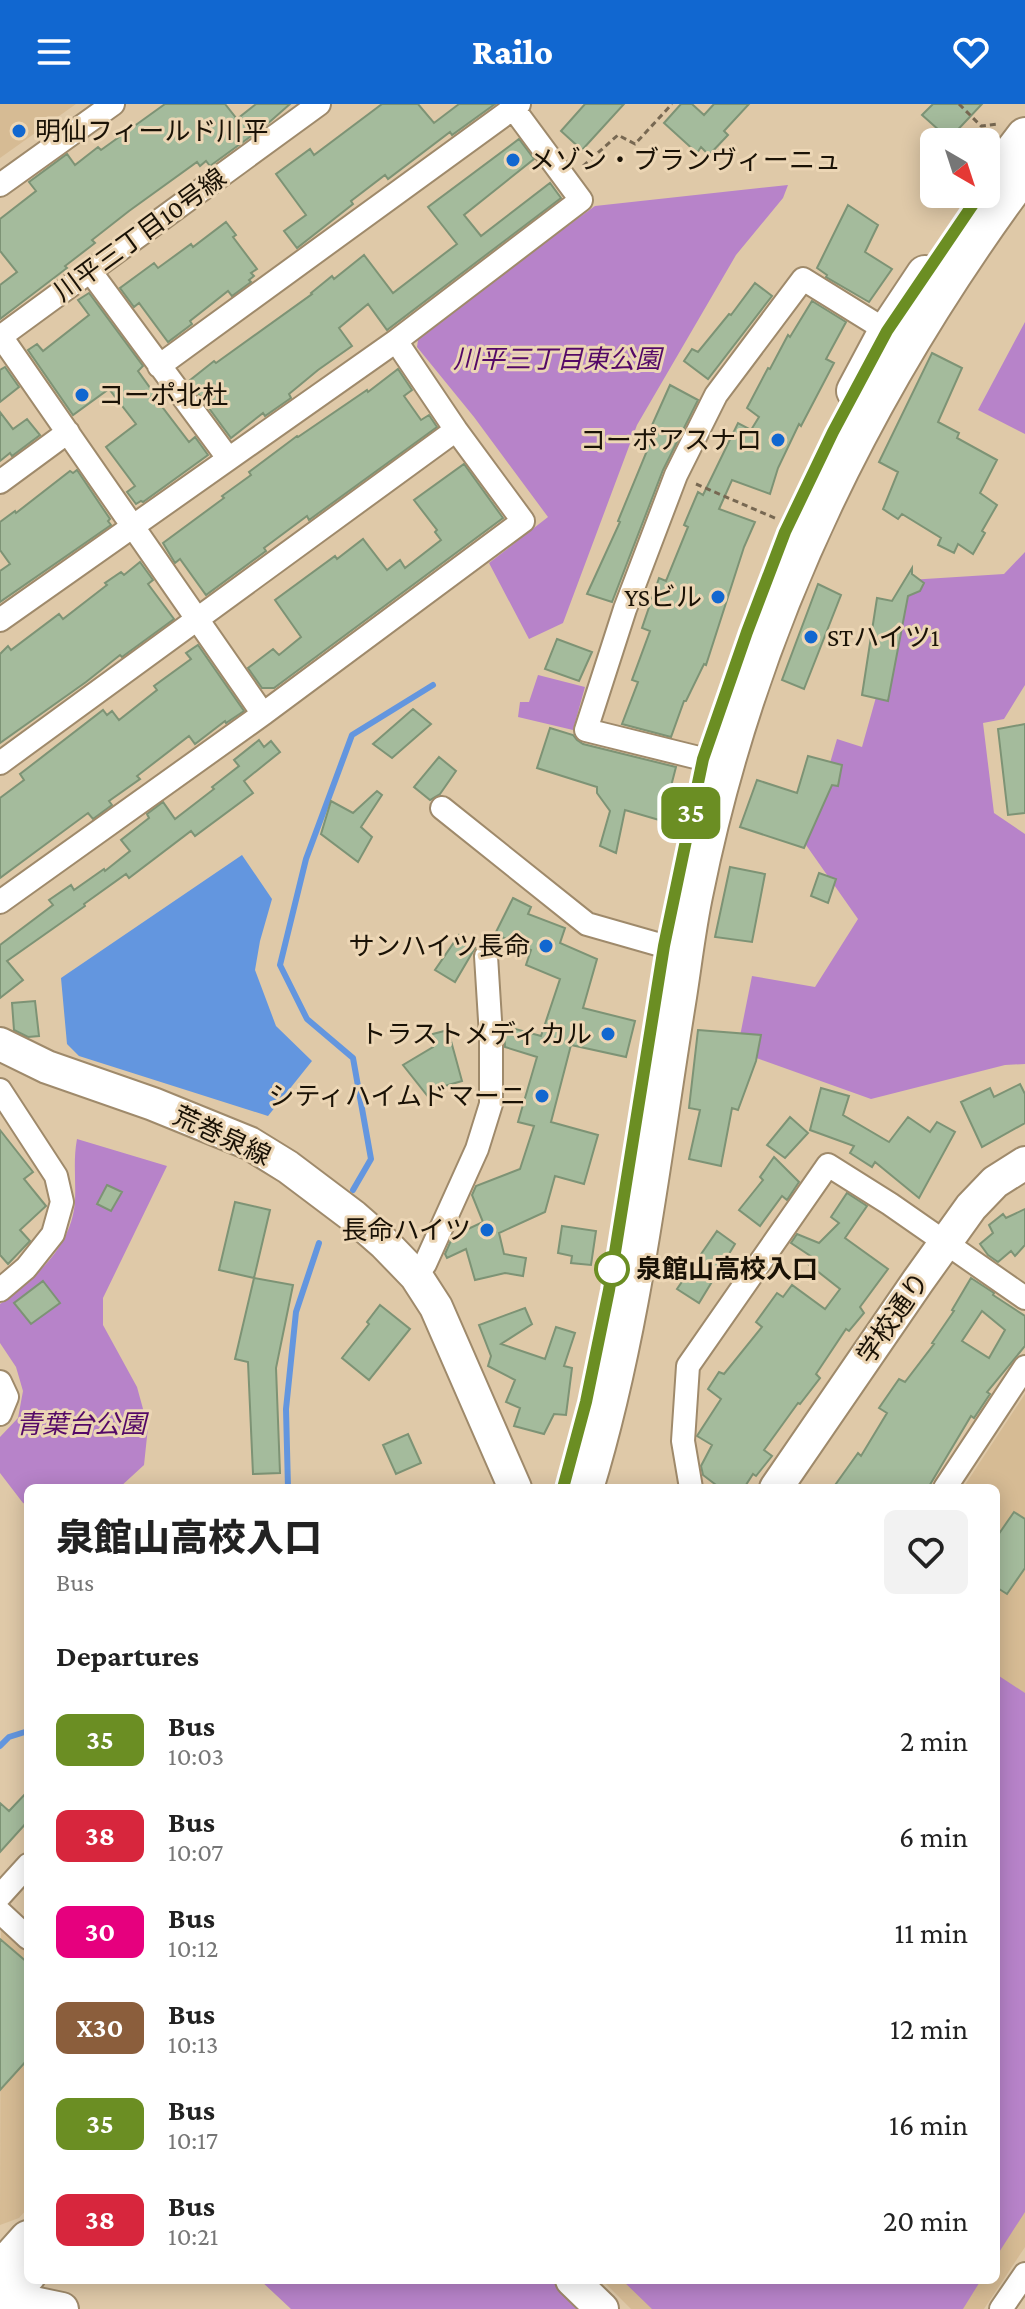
<!DOCTYPE html>
<meta charset="utf-8">
<style>
body{margin:0;font-family:"Crimson Pro","Noto Sans JP",serif;background:#f2f2f2;color:#222;height:100vh;display:flex;flex-direction:column;font-size:30px;white-space:nowrap}
*{box-sizing:border-box;margin:0}
p{font-size:26px;color:#767676}
.icon{flex:none;width:44px;height:44px;fill:none;stroke:currentColor;stroke-width:2;stroke-linecap:round;stroke-linejoin:round}
.map{position:relative;flex:1;overflow:hidden}
.details{position:absolute;left:24px;top:1380px;width:976px;height:800px;display:flex;flex-direction:column;background:#fff;border-radius:12px;box-shadow:0 4px 20px #0003}
.details>*{flex:none}
.badge{padding:0 16px;border-radius:12px;font-size:28px;line-height:52px}
.needle{width:52px;rotate:141deg}
.tools{position:absolute;left:920px;top:24px;display:grid;gap:16px}
.tools a{display:grid;place-items:center;width:80px;height:80px;border-radius:12px;background:#fff;box-shadow:0 4px 20px #0003;font-size:40px}
.map>.badge{position:absolute;translate:-50% -50%;box-shadow:0 0 0 4px #fff}
h2{padding:0 32px;font-size:30px;line-height:72px}
.round{display:grid;place-items:center;flex:none;width:84px;height:84px;border-radius:12px;background:#f2f2f2}
.summary{display:flex;align-items:center;justify-content:space-between;height:136px;padding:0 32px}
h1{font-size:38px;font-weight:800;line-height:60px}
ul{padding:0;list-style:none}
li{display:flex;align-items:center;gap:24px;height:96px;padding:0 32px}
li div{flex:1}
li b{display:block;font-size:30px}
li em{font-style:normal}
li .badge{min-width:88px;font-weight:700;text-align:center}
header{display:flex;justify-content:space-between;align-items:center;height:104px;padding:0 32px;background:#1167d0;color:#fff;font-size:36px;font-weight:800}
.map>svg:first-child{display:block}
.built{fill:#d6bb94}
.green{fill:#b783c9}
.water{fill:#6396df}
.lines{fill:none;stroke-linecap:round;stroke-linejoin:round}
.stream{stroke:#6396df;stroke-width:6}
.building{fill:#a4bb9c;stroke:#7d9375;stroke-width:2;fill-rule:evenodd}
.street-casing{stroke:#9f8a6b;stroke-width:26}
.secondary-casing{stroke:#9f8a6b;stroke-width:36}
.primary-casing{stroke:#9f8a6b;stroke-width:40}
.path{stroke:#776852;stroke-width:3;stroke-dasharray:6 4;stroke-linecap:butt}
.street{stroke:#fff;stroke-width:22}
.secondary{stroke:#fff;stroke-width:32}
.primary{stroke:#fff;stroke-width:36}
.line-casing{stroke:#fff;stroke-width:18}
.line{stroke:#6b8e23;stroke-width:12}
.poi-dot{fill:#1167d0;stroke:#ecd6b5;stroke-width:3}
.stop-dot{fill:#fff;stroke:#6b8e23;stroke-width:4}
.labels{text-anchor:middle;dominant-baseline:central;stroke-width:6;stroke-linejoin:round;paint-order:stroke}
.poi-label{font-size:26px;fill:#1a1206;stroke:#ecd6b5;text-anchor:end}
.street-label{font-size:26px;fill:#1a1206;stroke:#ecd6b5}
.park-label{font-size:26px;font-style:italic;fill:#540967;stroke:#ecd6b5}
.stop-label{font-size:26px;font-weight:bold;fill:#1a1206;stroke:#ecd6b5;text-anchor:start}
</style>
<header><svg class="icon" aria-label="menu" viewBox="0 0 24 24"><path d="M4 6h16M4 12h16M4 18h16"/></svg>Railo<svg class="icon" aria-label="heart" viewBox="0 0 24 24"><path d="M12 20l-8-8c-3-5 5-10 8-4 3-6 11-1 8 4z"/></svg></header>
<div class="map">
<svg width="1025" height="2205" viewBox="0 0 1025 2205">
<rect width="100%" height="100%" fill="#dfc9a8"/>
<!-- built -->
<path class="built" d="M0 0H76L0 54Z
M1025 1290V2143L984 2205H631L602 2176H996V1384H963Z
M1 1823 28 1848V2104L19 2114 0 2121Z"/>
<!-- green -->
<path class="green" d="M788 81 783 94 736 151 637 321 563 519 529 535 489 459 548 413 474 313 417 243 419 229 595 102Z
M1025 218V330L978 306Z
M1025 448V581L1004 615 983 619 994 709 1025 730V960L1005 961 871 995 737 947 752 872 815 883 858 815 806 741 837 635 862 643 909 476 1004 470Z
M538 571 585 583 573 626 518 613 520 598H529Z
M77 1035 167 1062 103 1194V1221L137 1283 148 1323 144 1361 119 1384H28V1401L23 1399 0 1369V1333L18 1314 23 1287 16 1263 0 1239V1200C34 1175 72 1143 75 1097 76 1076 73 1056 77 1035Z
M996 1570 1025 1589V2108L996 2153Z
M260 2176H561L591 2205H291Z
M622 2176H981L963 2205H652Z"/>
<!-- water -->
<path class="water" d="M242 751 272 795 260 837 255 866 276 922 312 957 268 1012 79 952 67 940 61 874Z"/>
<g class="lines">
<!-- stream -->
<path class="stream" d="M353 1086 371 1055 353 954 307 915 280 861 306 755 352 631 433 581
M288 1384 286 1305 296 1208 319 1139
M0 1642 9 1633 28 1627"/>
</g>
<!-- building -->
<path class="building" d="M165 0H225L237 15 256 0H290L265 22 210 62 206 57 200 62 197 58 129 107 92 136 95 139 65 162 67 164 0 215V181L17 168 0 147V115L36 87 29 78 67 50 75 61 98 43 101 46Z
M382 0H418L434 19 459 0H495L452 31 450 28 388 75 385 71 351 97 353 100 297 144 284 127 306 111 276 70 310 45 314 51Z
M585 0H624L582 46 561 27Z
M681 0H692L704 11 714 0H749L724 27 728 31 709 51 701 43 697 49 664 19Z
M933 0H982L949 35 922 11Z
M519 35 534 55 464 111 481 132 550 79 561 94 387 226 368 200 339 224 352 242 318 266 289 290 291 294 265 312 263 309 231 334 189 277 214 257 216 259 312 190 311 189 332 172 334 175 364 151 393 189 457 140 428 103Z
M848 101 878 121 865 148 892 165 869 198 826 173 827 171 817 164Z
M226 118 236 131 233 133 257 165 251 169 254 172 249 176 251 178 232 192 228 187 190 217 192 220 168 238 139 199 134 203 120 184 154 159 158 164 191 140 193 143Z
M755 179 772 192 708 275 684 257 692 245 698 248 729 210 731 211Z
M89 189 143 262 138 267 158 295 157 296 189 338 195 333 208 351 143 398 141 397 136 400 127 388 135 382 106 343 136 320 109 285 73 311 28 246 37 240 43 247 89 211 78 196Z
M812 197 846 218 826 255 834 259 801 322 799 320 778 364 770 390 732 376 719 405 755 418 744 443 706 561 704 560 686 597H684L671 633 622 620 638 578 632 576 650 527 642 524 659 474 666 477 688 423 684 421 698 388 703 391 738 319 751 326 759 313 747 304 768 264 770 265 788 231 790 233Z
M932 249 962 264 938 318 959 329 957 334 997 356 980 389 997 401 982 427 985 429 973 450 958 440 954 449 938 441 941 434 902 410 898 415 883 405 898 368 879 358Z
M5 263 19 283 0 298V266Z
M398 265 412 286 404 292 421 316 429 311 437 323 309 416 307 412 264 444 266 447 206 491 180 455 175 459 163 439 224 394 222 392 251 371 249 368 297 332 298 333 367 286 368 288Z
M670 281 698 296 663 366 612 498 587 490 620 418 618 417 649 342 644 339Z
M0 308 13 325 27 315 40 331 12 352 10 349 0 357Z
M464 360 503 414 274 584H262L248 564 273 545 279 551 301 533 275 496 335 452 337 455 363 435 387 466 400 456 405 464 441 436 435 428 437 426 414 396Z
M77 366 110 415 108 417 111 421 0 498V467L10 460 0 446V418L15 407 16 409 70 367 73 369Z
M140 458 153 476 148 480 174 515 122 553 120 551 86 578 0 639V550L8 542 11 546 59 510 63 515 107 481 105 479 121 468 124 471Z
M912 464V470L924 479 920 487 908 492 888 597 862 591 877 494 892 497Z
M818 480 841 491 804 585 782 576Z
M557 535 592 548 579 577 545 565Z
M198 541 244 607 226 619 225 617 195 640 189 632 137 672 140 675 109 697 112 701 93 715 88 709 0 774V694L24 676 20 670 103 606 107 611 112 607 119 616 157 586 154 582 191 555 186 549Z
M413 605 431 620 392 654 373 640Z
M1025 620V709L1008 711 998 625Z
M550 624 573 631 577 636 583 640 676 663 669 690 674 700 666 718 625 706 616 749 600 742 610 707 597 689V683L537 664Z
M259 636 264 643 271 637 280 648 244 677 253 689 195 732 191 727 129 774 126 770 84 800 85 802 7 857 23 876 0 894V841L53 801 49 796 71 781 74 786 104 765 105 767 130 747 121 736 149 714 147 710 163 698 175 715 214 685 212 683 239 662 234 656Z
M808 652 842 661 838 682 832 681 804 744 740 723 757 676 797 689Z
M439 653 456 667 440 690 430 696 414 683Z
M377 687 382 691 361 723 372 733 358 758 321 730 331 697 353 709Z
M730 763 765 770 752 838 715 833Z
M819 769 836 775 828 799 811 792Z
M513 794 531 803 528 810 565 824 560 839 597 855 583 904 635 917 626 953 571 941 551 1018 598 1031 584 1080 555 1072 545 1108 499 1129 504 1150 526 1154 523 1172 505 1169 475 1176 466 1145 447 1154 445 1150 453 1132 483 1118 472 1091 476 1082 520 1065 534 1022 518 1018 537 953 505 943 504 922 541 932 560 875 526 861 531 846 495 830Z
M459 831 475 844 455 878 435 866Z
M35 897 39 932 28 933 14 926 12 899Z
M448 926 462 977 445 982 430 995 403 961 433 943 429 931Z
M698 926 761 931 756 957 738 1006 732 1004 721 1062 689 1055 700 1006 689 1004Z
M1020 980 1025 990V1019L982 1043 961 998 990 984 994 993Z
M821 984 849 992 843 1011 889 1038 908 1013 930 1028 937 1018 955 1028 919 1094 875 1058 872 1063 850 1049 854 1042 810 1026Z
M790 1013 808 1029 785 1054 767 1041Z
M0 1026 33 1068 24 1075 46 1102 20 1126 30 1137 8 1160 0 1151Z
M774 1053 799 1078 787 1096 782 1092 760 1122 739 1106 763 1076 760 1073Z
M107 1081 122 1088 111 1107 97 1100Z
M847 1089 867 1102 845 1134 888 1165 860 1203 864 1209 849 1227 846 1225 816 1270 820 1274 800 1300 798 1299 764 1346 772 1352 756 1372 753 1370 744 1384H720L703 1371 701 1362 712 1341 697 1332 721 1295 708 1285 719 1268 724 1270 762 1223 756 1218 777 1189 783 1193 792 1181 825 1205 840 1185 807 1159 812 1153 791 1139 797 1130 819 1139 839 1119 831 1113Z
M235 1098 270 1106 254 1174 219 1166Z
M1025 1105V1141L1015 1152 1011 1147 998 1158 988 1151 980 1140 993 1129 989 1121 1003 1110 1006 1114Z
M562 1122 596 1127 591 1161 571 1159 572 1152 558 1149Z
M717 1127 735 1140 699 1199 677 1185Z
M254 1174 293 1181 276 1264 280 1369 253 1370 248 1258 235 1255Z
M971 1174 994 1189 993 1191 1025 1212V1242L987 1288 990 1290 974 1314 971 1312 928 1384H833L858 1349 861 1352 887 1309 879 1304 899 1275 905 1278 934 1240 932 1239 954 1207 952 1206ZM982 1207 1005 1226 989 1254 962 1237Z
M43 1177 60 1199 31 1220 14 1199Z
M380 1201 410 1225 369 1276 342 1254 369 1220 367 1218Z
M525 1204 532 1220 501 1240 545 1255 556 1223 575 1229 564 1262 572 1264 566 1311 554 1310 544 1330 514 1322 520 1304 506 1298 515 1276 488 1262 491 1252 479 1221Z
M408 1330 421 1359 396 1370 383 1341Z
M1014 1408 1025 1415V1464L1007 1490 996 1483V1434Z
M28 1687V1717L0 1748V1699L9 1707Z
M0 1835 28 1859V1955L0 1986Z"/>
<g class="lines">
<!-- street casing -->
<g class="street-casing">
<path id="street" d="M0 81 113 0
M90 167 228 354
M0 231 263 610
M0 233 319 0
M396 237 581 96 513 4
M159 262 519 0
M0 378 68 328
M0 516 396 237 456 326 523 417 263 610 0 798
M703 655 586 626 625 505 676 371 716 291 803 175 887 227
M0 659 456 326
M442 704 587 820 664 842
M0 986 56 1072 62 1098 53 1130 26 1164 0 1186
M416 1172 425 1160 477 1045 491 1000V932L486 852
M0 1278 7 1293 0 1310
M691 1384 683 1337 688 1262 828 1061 890 1100 1025 1194
M945 1384 1025 1263
M0 1792 28 1761
M0 1808 28 1834
M1001 2205 1025 2170"/>
</g>
<!-- secondary casing -->
<g class="secondary-casing">
<path id="secondary" d="M0 940 47 963 153 1000 249 1039 288 1063 353 1112 385 1140 416 1172 436 1203 515 1384
M776 1384 918 1177 971 1103 995 1078 1025 1059
M572 2176 602 2205
M0 2192 62 2205"/>
</g>
<!-- primary casing -->
<g class="primary-casing">
<path id="primary" d="M986 83 1025 32
M855 287 887 227 925 170
M585 1384C633 1227 651 1060 677 899 683 862 687 824 695 787 748 524 865 283 1025 68
M0 2166 28 2135
M0 2201 28 2170"/>
</g>
<!-- path -->
<path class="path" d="M959 0 981 22 998 20
M583 62 618 31 635 40 672 0
M696 380 777 415"/>
<!-- street -->
<use href="#street" class="street"/>
<!-- secondary -->
<use href="#secondary" class="secondary"/>
<!-- primary -->
<use href="#primary" class="primary"/>
</g>
<g class="lines">
<!-- line casing -->
<g class="line-casing">
<path id="line" d="M563 1384 586 1298 609 1186 664 842 703 655 747 528 785 428 833 328 887 227 980 90"/>
</g>
<!-- line -->
<use href="#line" class="line"/>
</g>
<!-- markers -->
<g class="poi-dot">
<circle cx="19" cy="27" r="8"/>
<circle cx="513" cy="56" r="8"/>
<circle cx="82" cy="291" r="8"/>
<circle cx="778" cy="336" r="8"/>
<circle cx="718" cy="493" r="8"/>
<circle cx="811" cy="533" r="8"/>
<circle cx="546" cy="842" r="8"/>
<circle cx="608" cy="930" r="8"/>
<circle cx="542" cy="992" r="8"/>
<circle cx="487" cy="1126" r="8"/>
</g>
<circle class="stop-dot" cx="612" cy="1165" r="16"/>
<g class="labels">
<!-- poi labels -->
<g class="poi-label">
<text x="35" y="27" text-anchor="start">明仙フィールド川平</text>
<text x="529" y="56" text-anchor="start">メゾン・ブランヴィーニュ</text>
<text x="98" y="291" text-anchor="start">コーポ北杜</text>
<text x="762" y="336">コーポアスナロ</text>
<text x="702" y="493">YSビル</text>
<text x="827" y="533" text-anchor="start">STハイツ1</text>
<text x="530" y="842">サンハイツ長命</text>
<text x="592" y="930">トラストメディカル</text>
<text x="526" y="992">シティハイムドマーニ</text>
<text x="471" y="1126">長命ハイツ</text>
</g>
<!-- street labels -->
<g class="street-label">
<text transform="translate(140 131) rotate(-36)">川平三丁目10号線</text>
<text transform="translate(222 1032) rotate(25)">荒巻泉線</text>
<text transform="translate(893 1214) rotate(-55)">学校通り</text>
</g>
<!-- park labels -->
<g class="park-label">
<text x="557" y="255">川平三丁目東公園</text>
<text x="81" y="1320">青葉台公園</text>
</g>
<!-- stop labels -->
<g class="stop-label">
<text x="636" y="1165">泉館山高校入口</text>
</g>
</g>
</svg>
<div class="tools">
<a><svg class="needle" viewBox="-14 -14 28 28"><path d="M0-13l5 13h-10z" fill="#e53935"/><path d="M0 13l5-13h-10z" fill="#767676"/></svg></a>
</div>
<b class="badge" style="left:691px;top:709px;background:#6b8e23;color:#fff">35</b>
<section class="details">
<div class="summary"><div><h1>泉館山高校入口</h1><p>Bus</p></div><a class="round"><svg class="icon" aria-label="heart" viewBox="0 0 24 24"><path d="M12 20l-8-8c-3-5 5-10 8-4 3-6 11-1 8 4z"/></svg></a></div>
<h2>Departures</h2>
<ul>
<li><span class="badge" style="background:#6b8e23;color:#fff">35</span><div><b>Bus</b><p>10:03</p></div><em>2 min</em></li>
<li><span class="badge" style="background:#d7263d;color:#fff">38</span><div><b>Bus</b><p>10:07</p></div><em>6 min</em></li>
<li><span class="badge" style="background:#e6007e;color:#fff">30</span><div><b>Bus</b><p>10:12</p></div><em>11 min</em></li>
<li><span class="badge" style="background:#8b5e3c;color:#fff">X30</span><div><b>Bus</b><p>10:13</p></div><em>12 min</em></li>
<li><span class="badge" style="background:#6b8e23;color:#fff">35</span><div><b>Bus</b><p>10:17</p></div><em>16 min</em></li>
<li><span class="badge" style="background:#d7263d;color:#fff">38</span><div><b>Bus</b><p>10:21</p></div><em>20 min</em></li>
</ul>
</section>
</div>
